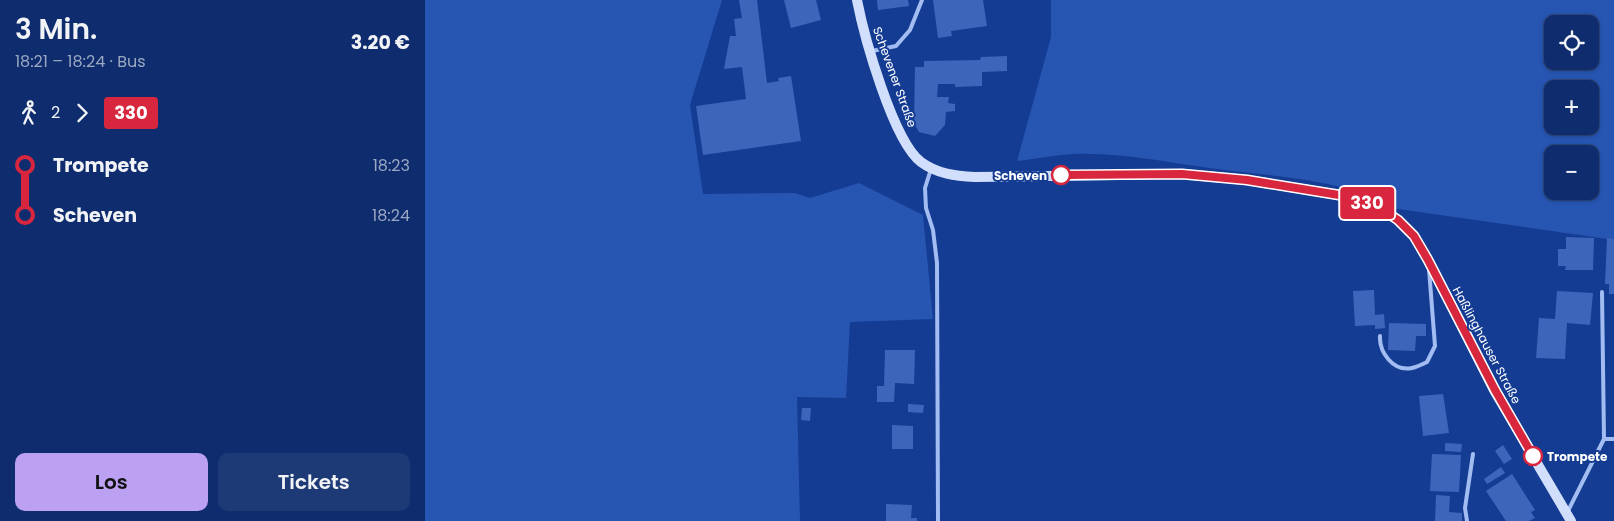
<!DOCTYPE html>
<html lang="de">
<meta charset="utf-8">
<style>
body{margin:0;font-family:Poppins,sans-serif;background:#1d3976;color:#f1f3f6;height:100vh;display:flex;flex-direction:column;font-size:19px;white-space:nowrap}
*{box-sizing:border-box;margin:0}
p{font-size:16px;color:#9ba8c2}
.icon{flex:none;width:28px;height:28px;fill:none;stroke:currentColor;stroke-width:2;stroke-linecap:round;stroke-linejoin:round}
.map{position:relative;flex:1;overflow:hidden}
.sheet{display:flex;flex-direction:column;background:#0f2d6e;width:425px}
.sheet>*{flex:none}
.badge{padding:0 10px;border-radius:4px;font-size:18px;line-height:32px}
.tools{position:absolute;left:1119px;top:15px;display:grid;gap:10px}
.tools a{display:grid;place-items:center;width:55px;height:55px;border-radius:10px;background:#0f2d6e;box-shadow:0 1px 4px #0004,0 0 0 1px #2f4981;font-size:25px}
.map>.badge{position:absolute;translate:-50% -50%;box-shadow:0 0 0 2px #fff}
.legs{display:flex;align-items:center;gap:8px;height:55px;padding:0 15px;font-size:16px}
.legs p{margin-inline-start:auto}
.head{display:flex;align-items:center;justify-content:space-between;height:85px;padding:0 15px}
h1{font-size:28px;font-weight:600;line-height:38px}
.button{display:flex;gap:10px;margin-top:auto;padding:10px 15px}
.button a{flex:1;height:58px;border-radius:10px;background:#bca0f2;color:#111;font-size:20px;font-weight:600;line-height:58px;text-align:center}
.button a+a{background:#1d3976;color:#f1f3f6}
ul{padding:0 15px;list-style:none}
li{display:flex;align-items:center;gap:18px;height:50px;font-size:19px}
li i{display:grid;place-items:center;width:8px;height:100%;margin:0 6px;background:currentColor}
li i::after{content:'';width:12px;height:12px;margin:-6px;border:4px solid;border-radius:50%;background:#0f2d6e}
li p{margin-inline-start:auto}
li:first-child i{background:linear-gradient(#0000 50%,currentColor 0)}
li:last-child i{background:linear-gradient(currentColor 50%,#0000 0)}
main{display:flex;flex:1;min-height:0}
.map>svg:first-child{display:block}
.green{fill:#2655b2;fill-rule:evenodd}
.building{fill:#3d66bb}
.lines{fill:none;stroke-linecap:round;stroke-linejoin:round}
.lane{stroke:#a3bdf2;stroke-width:4}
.secondary{stroke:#d2dffc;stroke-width:10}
.line-1-casing{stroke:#fff;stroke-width:11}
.line-1{stroke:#d7263d;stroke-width:8}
.stop-1-dot{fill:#fff;stroke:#d7263d;stroke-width:2.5}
.labels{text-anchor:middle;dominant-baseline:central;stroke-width:4;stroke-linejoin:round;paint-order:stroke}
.street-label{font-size:12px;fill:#fff;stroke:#143c93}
.stop-label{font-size:12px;font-weight:bold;fill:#fff;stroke:#143c93;text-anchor:end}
</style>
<main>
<section class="sheet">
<div class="head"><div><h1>3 Min.</h1><p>18:21 – 18:24 · Bus</p></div><b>3.20 €</b></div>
<div class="legs"><svg class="icon" aria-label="walk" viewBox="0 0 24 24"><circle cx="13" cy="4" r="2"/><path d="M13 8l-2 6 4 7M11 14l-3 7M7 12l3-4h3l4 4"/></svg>2<svg class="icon" aria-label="forward" viewBox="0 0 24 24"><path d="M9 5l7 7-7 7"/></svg><b class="badge" style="background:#d7263d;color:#fff">330</b></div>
<ul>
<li><i style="color:#d7263d"></i><b>Trompete</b><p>18:23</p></li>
<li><i style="color:#d7263d"></i><b>Scheven</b><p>18:24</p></li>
</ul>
<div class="button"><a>Los</a><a>Tickets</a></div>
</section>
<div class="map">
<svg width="1189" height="521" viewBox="0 0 1189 521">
<rect width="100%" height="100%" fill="#143c93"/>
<!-- green -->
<path class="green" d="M0 0H297L265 105 278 194 370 193 385 198 434 183 498 215 508 319 425 322 421 398 372 397 375 521H0Z
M626 0H1189V240L973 209C916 177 847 177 784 168 740 162 693 152 648 154 629 155 610 159 592 161L626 37ZM1128 24H1165V61H1128ZM1128 89H1165V126H1128ZM1128 154H1165V191H1128Z"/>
<!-- building -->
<path class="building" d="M314 0H332L342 83 354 81 353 78 366 76 376 141 278 155 271 106 321 99 317 67 299 69 305 36H311L309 19 317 18Z
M359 0H391L396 20 366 28Z
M452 0H483L484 6 453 10Z
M508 0H558L562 26 526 31 527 36 513 38Z
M582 56V71L557 72V86L530 87V84H513L512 97H524L523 103 530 104V111L521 112 520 125 510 136 494 132 489 123 490 67H499V61L555 60 556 57Z
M1141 237 1169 238 1168 270H1140L1141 266H1133V249H1141Z
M1182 238 1189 239V294H1184V284H1180Z
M949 290 950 315 959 314 960 328 950 329V325L930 326 928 291Z
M1132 291 1168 293 1165 325 1142 323 1140 359 1111 358 1114 318 1130 319Z
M964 323 1001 324V336H991L990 351 963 350Z
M460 350H490L489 384 470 383 469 402H452V386H459Z
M1018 394 1024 433 998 436 994 396Z
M483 404 499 405 498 413 483 412Z
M377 408H386L385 421 376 420Z
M467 425 488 426V449H467Z
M1020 443 1037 444 1036 452 1020 451Z
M1078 445 1087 459 1079 464 1070 451Z
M1007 454 1036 455 1034 492 1005 491Z
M1076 467 1080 473 1062 484 1059 479Z
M1087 474 1110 510 1106 512 1110 518 1104 521H1081L1061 491Z
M1011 495 1025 496 1024 512 1037 513V521H1010Z
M461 504 487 505 486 518H492V521H461Z"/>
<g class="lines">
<!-- lane -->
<path class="lane" d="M447 51 471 46 485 30 497 0
M506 169 500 188 501 208 508 230 512 263 513 521
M1177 292 1179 439H1189
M955 336C954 352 968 372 987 368 992 367 998 364 1002 362L1010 346 1004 269
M1142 513 1179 439
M1042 521 1040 508 1048 454"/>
<!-- secondary -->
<path class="secondary" d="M432 0C439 36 468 141 496 162 512 174 531 176 550 177L757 174 822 180 914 195 937 200 954 209 973 220 989 236 1003 260 1069 390 1146 521"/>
</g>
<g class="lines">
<!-- line-1 casing -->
<g class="line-1-casing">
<path id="line-1" d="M636 175 757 174 822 180 914 195 937 200 964 214 973 220 989 236 1003 260 1070 390 1108 456"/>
</g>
<!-- line-1 -->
<use href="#line-1" class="line-1"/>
</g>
<!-- markers -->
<g class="stop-1-dot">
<circle cx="636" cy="175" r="9"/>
<circle cx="1108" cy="456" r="9"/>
</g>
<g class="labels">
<!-- street labels -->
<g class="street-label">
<text transform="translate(470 77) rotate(70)">Schevener Straße</text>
<text transform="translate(1062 345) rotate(62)">Haßlinghauser Straße</text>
</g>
<!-- stop labels -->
<g class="stop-label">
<text x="622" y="175">Scheven</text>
<text x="1122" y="456" text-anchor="start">Trompete</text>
</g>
</g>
</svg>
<div class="tools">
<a><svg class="icon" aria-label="locate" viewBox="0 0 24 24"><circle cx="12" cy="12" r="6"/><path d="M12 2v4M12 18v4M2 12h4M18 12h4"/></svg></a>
<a>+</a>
<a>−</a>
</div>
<b class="badge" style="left:942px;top:203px;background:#d7263d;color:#fff">330</b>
</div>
</main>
